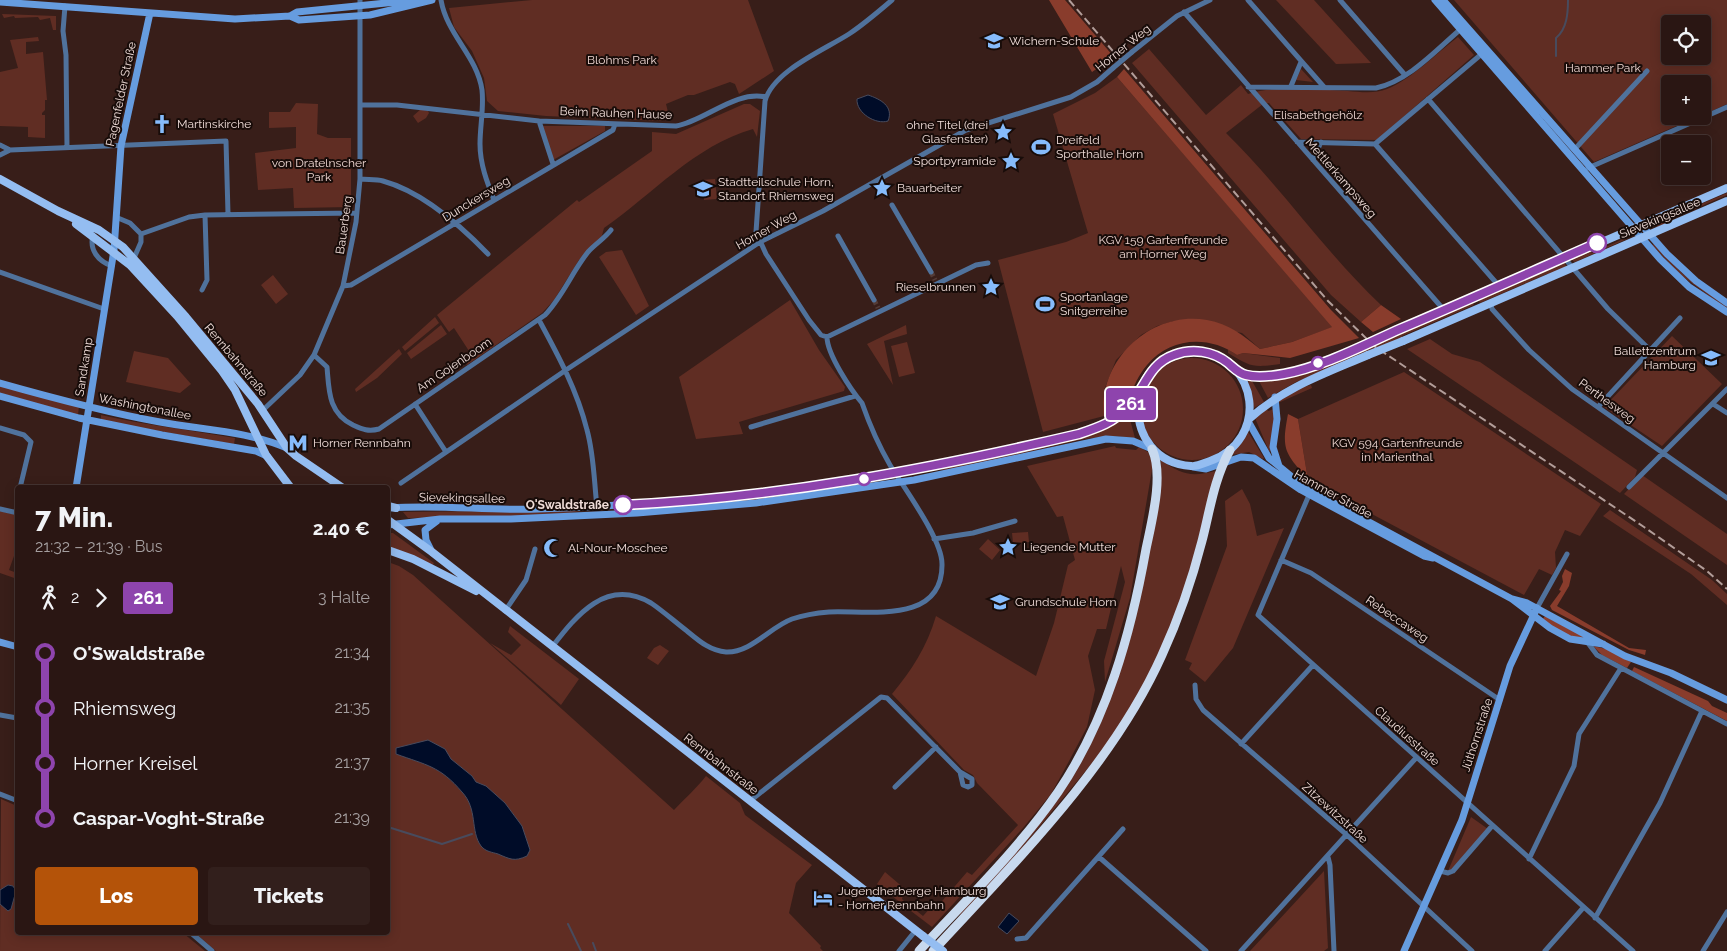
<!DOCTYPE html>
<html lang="de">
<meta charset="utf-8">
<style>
body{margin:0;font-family:Raleway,sans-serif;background:#321f1c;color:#f1f3f6;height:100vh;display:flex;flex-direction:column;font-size:19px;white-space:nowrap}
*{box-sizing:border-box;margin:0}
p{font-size:16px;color:#a59fa0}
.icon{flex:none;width:28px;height:28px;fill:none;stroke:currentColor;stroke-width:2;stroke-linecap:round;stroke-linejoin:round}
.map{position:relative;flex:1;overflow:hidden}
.panel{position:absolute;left:15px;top:485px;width:375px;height:450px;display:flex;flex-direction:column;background:#2a1613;border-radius:5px;box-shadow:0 2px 12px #0003,0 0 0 1px #463533}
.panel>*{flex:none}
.badge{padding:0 10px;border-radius:4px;font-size:18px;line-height:32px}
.controls{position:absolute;left:1661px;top:15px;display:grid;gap:10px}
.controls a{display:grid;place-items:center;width:50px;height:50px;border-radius:5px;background:#2a1613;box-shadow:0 2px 12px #0003,0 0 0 1px #463533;font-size:25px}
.map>.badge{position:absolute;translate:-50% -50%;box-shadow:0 0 0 2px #fff}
.legs{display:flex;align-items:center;gap:8px;height:55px;padding:0 20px;font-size:16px}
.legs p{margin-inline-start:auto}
.summary{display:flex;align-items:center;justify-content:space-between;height:85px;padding:0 20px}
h1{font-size:28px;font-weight:800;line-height:38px}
.action{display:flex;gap:10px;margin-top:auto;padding:10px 20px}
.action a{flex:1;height:58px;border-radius:5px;background:#b45309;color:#fff;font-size:20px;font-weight:800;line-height:58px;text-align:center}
.action a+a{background:#321f1c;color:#f1f3f6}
ul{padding:0 20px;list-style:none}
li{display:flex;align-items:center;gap:18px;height:55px;font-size:19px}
li i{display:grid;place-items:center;width:8px;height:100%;margin:0 6px;background:currentColor}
li i::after{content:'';width:12px;height:12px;margin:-6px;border:4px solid;border-radius:50%;background:#2a1613}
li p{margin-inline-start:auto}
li:first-child i{background:linear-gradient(#0000 50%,currentColor 0)}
li:last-child i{background:linear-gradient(currentColor 50%,#0000 0)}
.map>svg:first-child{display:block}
.green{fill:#602d23;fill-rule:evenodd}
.forest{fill:#893c2c}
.water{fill:#000c28;stroke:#484b5d}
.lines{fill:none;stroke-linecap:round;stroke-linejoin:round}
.stream{stroke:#484b5d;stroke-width:2}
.street-tunnel{stroke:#543b36;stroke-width:5;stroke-dasharray:5 2.5;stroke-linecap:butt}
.street{stroke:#50729c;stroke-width:5}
.secondary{stroke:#669cdf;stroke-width:7}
.primary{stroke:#94bdf1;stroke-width:8}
.highway{stroke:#c8d9ee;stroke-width:9}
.rail{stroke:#b29d99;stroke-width:2;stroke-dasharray:8 4;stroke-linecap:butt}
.street-bridge{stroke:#50729c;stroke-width:5}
.primary-bridge{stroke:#94bdf1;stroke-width:8}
.line-1-casing{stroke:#fff;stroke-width:11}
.line-1{stroke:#8e44ad;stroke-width:8}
.stop-1-dot{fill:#fff;stroke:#8e44ad;stroke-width:2.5}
.labels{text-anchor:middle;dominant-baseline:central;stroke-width:4;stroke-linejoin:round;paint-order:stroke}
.poi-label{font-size:12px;fill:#f0ddd9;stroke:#180c09;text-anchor:start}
.street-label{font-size:12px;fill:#f0ddd9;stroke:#180c09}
.park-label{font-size:12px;fill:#efd7d2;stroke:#180c09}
.stop-label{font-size:12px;font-weight:bold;fill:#f0ddd9;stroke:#180c09;text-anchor:end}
</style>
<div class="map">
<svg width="1727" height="951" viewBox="0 0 1727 951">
<rect width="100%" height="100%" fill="#381e19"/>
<!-- green -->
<path class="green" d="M532 0H748L774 71 739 94 735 84 730 82 694 95H688L666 104 669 116 663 121 546 116 498 111 487 101 484 78 472 51 454 27 449 8Z
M1276 0H1314L1371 63 1336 64Z
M1454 0H1727V104L1703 115 1702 84H1670V116H1699L1594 162ZM1670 24H1702V56H1670Z
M2 14 56 16V30H53L50 18 40 20 38 17 15 18 14 16 4 18Z
M38 37 39 41 26 42V54L43 52 47 100H45V110L42 113V115H45V138L28 137V127L0 126V72L18 68 10 40Z
M1458 37 1474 55 1377 140 1301 139 1269 103 1263 104 1226 133C1281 187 1325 252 1381 305L1361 322 1331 295 1132 63 1149 49 1206 115 1241 85 1248 94C1279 84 1317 90 1348 91 1360 92 1375 94 1387 89 1409 81 1438 52 1458 37Z
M1301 69 1313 82 1296 80Z
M1117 77 1333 327 1292 342 1260 349 1242 333 1174 321 1157 326 1141 335 1116 360 1104 390V416L1043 432 998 260 1066 242 1088 233 1053 114 1095 93Z
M296 103 318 104 317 134 328 138H351V207L294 208 293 188 258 190 255 153 296 148V127L269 128V112H290Z
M744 104H750L760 111 757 137 753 129C694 146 653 194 604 228L601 239 579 260 554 300 542 313 467 365 462 357 469 351 454 328 449 332 437 315 577 200 579 202 652 151V132L676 134Z
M421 109 428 111 429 113 426 118 418 123 413 116Z
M542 126H605V131L553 160Z
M715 179 717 199 704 200 702 180Z
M1727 193V195L1665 222V224L1657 227 1655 224 1674 213 1678 214Z
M1625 236 1627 239 1575 262 1573 261 1572 258 1590 251 1592 253 1621 240V237Z
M1654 244 1682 273 1727 306V309L1682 276 1652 245Z
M622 250 649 306 636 315 599 257 606 252Z
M1565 263 1566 267 1548 276 1547 274 1480 303 1479 300Z
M273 275 288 294 276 304 261 285Z
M790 300 819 350 845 387 844 391 739 422 743 434 696 439 679 377Z
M1473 303 1474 305 1402 336V338L1296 382 1268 398 1259 381C1301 378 1332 365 1369 348V345Z
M435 317 439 323 405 351 402 347Z
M441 325 447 334 411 359 407 353Z
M906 325 907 334 884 341 893 385 867 344Z
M1672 336 1722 384 1662 446 1604 407Z
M1430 339 1452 354 1480 362 1637 470 1635 477 1620 493 1407 349Z
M907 342 915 373 899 377 891 346Z
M399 349 402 354 377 378 356 392 355 389Z
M1228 349 1237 355 1243 353 1280 358V364C1253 368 1251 367 1228 353Z
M134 351 168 358 191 384 180 393 126 382Z
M1141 409a51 51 0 1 1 102 0a51 51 0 1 1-102 0Z
M1404 372 1601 504 1580 536 1565 530 1555 552 1556 568 1552 575 1539 569 1524 595 1308 480 1298 419Z
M1248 381H1252L1264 402 1254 408Z
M0 385 79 406 78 415 0 393Z
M1311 385 1312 388 1278 403 1279 399 1296 389Z
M1266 408 1268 411 1274 409 1275 420 1272 451H1269L1255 418Z
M1128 412 1135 438 1112 436 1084 439 944 472 942 469 1052 443Z
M101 415C145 425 190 430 235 438L234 444 101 421Z
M1247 430 1264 458 1263 459 1249 452 1231 455Z
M1115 446 1116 448 1136 450 1139 447 1148 452 1153 464 1130 598 1105 682 1104 661 1125 582 1121 566 1106 629H1097L1088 656 1095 690 1087 727 1068 763 1051 794 1023 828 932 927 911 911 913 908 923 916 933 905 937 907 967 872 972 875 1018 825 977 783 973 775 964 770 892 694C911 671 927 647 936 616L1036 676 1054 623 1068 565 1075 560 1063 516 1057 517 1027 466Z
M1161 460C1182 475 1191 477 1216 471L1191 568 1170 629 1146 681 1116 733 1088 768 1002 872 961 915 958 913 1065 789 1092 741 1109 702 1155 514Z
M1642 475 1727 534V565L1624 494Z
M846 485 844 488 760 500 616 512V508L694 503Z
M1242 489 1250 504 1257 536 1284 528 1233 648 1205 682 1189 669 1192 663 1185 660 1227 546 1225 501Z
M586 510 555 516 408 518 403 512Z
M1610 510 1712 580 1727 594V605L1691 574 1603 516Z
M0 511 17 515V557L14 556 9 570 17 573V579L0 573Z
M1028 532 1029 542 1013 543 1012 533Z
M388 533H393L434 563 433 565 388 547Z
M988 539 1000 550 992 560 979 549Z
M388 562 399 566 413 575 674 810C685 798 696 789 706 776L740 803 745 815 812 865 796 883 789 913 821 946 820 948 823 951H216L195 933 388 932Z
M510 626 579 679 561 705 490 643 511 655 521 645 508 632Z
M660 645 669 651 658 665 647 658 654 648Z
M1 799 17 806 18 932 183 933 205 951H0Z
M1471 817 1488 829 1452 869 1448 871Z
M1324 871 1328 948 1324 951H1250Z
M885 872 905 889 902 899 908 905 906 907 877 884Z"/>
<!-- forest -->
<path class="forest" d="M1049 0H1065L1114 57 1092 72Z
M1124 69 1331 310 1359 338 1290 358 1243 353 1237 355C1209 335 1170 337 1147 365 1127 389 1138 400 1104 416 1098 361 1150 310 1207 320 1229 324 1243 335 1260 349L1292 342 1332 327 1117 77Z
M1381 305 1401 319 1373 332 1361 322Z
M1288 414 1298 419 1308 480C1285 452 1281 451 1288 414Z
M1565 569 1572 573 1569 586 1557 606 1629 648 1646 650 1645 655 1629 650 1552 610 1550 606 1561 591 1559 590 1563 582 1562 576Z
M1545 616 1588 639H1573L1542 620Z
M1593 646 1606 649 1631 662 1627 668 1602 655Z
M1634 667 1708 701 1712 706 1727 713V721L1632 671Z"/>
<!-- water -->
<path class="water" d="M868 95C880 99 894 106 888 121 876 125 856 113 857 99Z
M428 740 445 749 451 759 472 776 476 782 486 786 505 803 522 826 530 850 527 856C514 862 510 859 498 854 492 852 486 852 481 846 470 831 478 809 462 792 440 766 426 765 396 754V748Z
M8 885 13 886 16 891 11 909 8 911 0 904V890Z
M1009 913 1019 921 1007 934 998 927Z"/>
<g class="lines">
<!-- stream -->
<path class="stream" d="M1556 56V38C1567 29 1568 13 1568 0
M388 827 442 844 472 834
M568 924 581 951
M593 943 596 951"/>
<!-- street-tunnel -->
<path class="street-tunnel" d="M931 272 935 280
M874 300 878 308"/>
<!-- street -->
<path class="street" d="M441 0C447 35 477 56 482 90 484 108 480 126 480 144 480 164 487 182 494 200
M1248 0 1324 87
M1340 0 1405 75
M65 6 63 31 66 55 67 148
M1184 12 1444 310
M1132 52 1177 16 1210 0
M1291 86 1301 62
M1248 87 1376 88C1409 81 1437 49 1462 28
M1428 99 1608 309 1650 350
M360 105H397L539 121 676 126C705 121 735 90 766 97
M539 121 553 164
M1297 142 1375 144 1484 52
M1375 144 1499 286
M0 145 10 150
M1574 150 1647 71
M0 155 10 150 226 141 228 214
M1313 160 1321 142
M1588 168 1727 107
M360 179C367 180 376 179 383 181 423 192 460 225 488 254
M892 205 931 272
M118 218 130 223 141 234V242L134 258
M141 234 189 217 205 215 357 213
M93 235C89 250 98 261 112 266
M838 236 874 300
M0 272 104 309
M343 286 351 285 613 130 615 124
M202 290 207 280 205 215
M1491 304 1492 309 1529 350 1572 389 1727 498
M539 320C558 355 577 390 587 430 594 455 594 481 597 507
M827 337 976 265 988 263
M314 355 327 367C329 390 328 413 353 425 362 429 368 432 379 429L545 315C563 296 572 272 588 252 595 244 604 239 611 230
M415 404 446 452
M1713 404 1727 413
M1598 407 1680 318
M263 410 300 375 314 355 343 286 356 222 360 179V0
M751 427 855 396
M0 428 24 435 31 442 20 488
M401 483 566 370 760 242 823 211 966 130 1071 97 1097 82 1113 68
M1629 487 1727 389
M1309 495 1258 615 1633 951
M0 509 18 513
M16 513 18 498
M934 539 973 533 1015 521
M1281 560 1311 573 1500 700
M1537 608 1567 554
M505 611 526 580 535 549
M1588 643 1597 655 1727 724
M552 647C576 616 606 577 651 603 663 611 675 622 687 631 698 640 710 651 726 652 751 653 770 627 792 619 804 615 817 613 829 612 868 610 943 625 942 564 942 539 904 488 890 465 879 446 869 423 862 403 851 390 827 354 827 337L821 335 809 320 766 254 756 232 765 101C773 71 824 50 849 34 864 24 878 12 892 0
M1195 685 1196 699 1203 710 1347 835 1472 951
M0 715 17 718
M1241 744 1313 665
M895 787 936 747
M0 794 18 801
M750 801 881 697 887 698 960 772 963 785 968 787 972 785V779L960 772
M1099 857 1206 951
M1328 857 1330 865 1334 951
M1529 859 1574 766 1579 734 1621 668
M1440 871 1448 873 1453 871 1492 826
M1595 918 1660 803 1702 711
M190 932 212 951
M1017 939 1026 938 1123 829
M899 951 916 930
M1241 951 1416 758
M1545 951 1583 908
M1703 951 1727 912"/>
<!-- secondary -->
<path class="secondary" d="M1435 0 1660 259 1689 287 1727 312
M1443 0 1667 254 1696 281 1727 303
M0 2 235 19 290 16 297 12 396 2H420
M290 16 299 20 370 15 432 0
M0 383C53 398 106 412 160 422 202 430 247 431 287 448
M0 396 79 418 162 435 256 451 267 456
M1275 397 1277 419 1273 447 1279 466
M1248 421 1269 458 1304 487 1512 599 1550 628 1570 639 1603 644
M1193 467 1206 469 1241 457 1254 458 1301 490 1424 556 1433 558
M76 488 114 250 121 146 150 13
M390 508C439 504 489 511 538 509 689 504 839 487 986 455 1022 448 1075 440 1107 423 1123 415 1132 403 1141 388
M388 525 440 519H511L637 513 756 503 914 480 1106 439 1133 441 1152 449
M432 552 426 540 425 530 437 521
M1512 599 1527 603 1625 656 1671 673 1727 700
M0 642 18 647
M1404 951 1462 820 1510 666 1537 608"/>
<!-- primary -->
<path class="primary" d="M0 179 58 211 99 230 123 247 186 317 258 404 287 448 296 456 343 488
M76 224 130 265 177 316 222 371 235 390 266 455 291 488
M1392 333 1727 188
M1403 341 1727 201
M1197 351C1260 358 1269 440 1210 461 1204 463 1197 467 1191 466 1119 461 1120 351 1197 351Z
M1237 372C1276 387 1322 362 1357 348
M1249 419C1285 387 1324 374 1368 355
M388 506 396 508
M388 520 432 552 923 936
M388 550 413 559 476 591"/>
<!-- highway -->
<path class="highway" d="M919 951C966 900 1018 850 1058 792 1107 720 1131 633 1146 549 1152 520 1164 475 1152 449
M933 951C1015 862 1113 765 1162 655 1179 618 1192 580 1202 541 1210 510 1214 479 1230 450"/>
<!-- rail -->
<path class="rail" d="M1069 0 1328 301 1374 346 1644 527 1707 571 1727 589"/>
<!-- street-bridge -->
<path class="street-bridge" d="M1113 68 1132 52"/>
<!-- primary-bridge -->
<path class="primary-bridge" d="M1357 348 1392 333
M1368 355 1403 341
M923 936 943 951"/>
</g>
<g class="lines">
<!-- line-1 casing -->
<g class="line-1-casing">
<path id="line-1" d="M623 505C777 498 929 469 1079 434 1097 428 1115 422 1128 407 1145 389 1148 364 1174 355 1192 348 1213 351 1228 363 1234 368 1238 373 1246 375 1257 378 1273 376 1284 374 1322 367 1364 345 1400 329 1466 301 1531 272 1597 243"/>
</g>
<!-- line-1 -->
<use href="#line-1" class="line-1"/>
</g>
<!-- icons -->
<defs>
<g id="school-bare" transform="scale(1.5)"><path d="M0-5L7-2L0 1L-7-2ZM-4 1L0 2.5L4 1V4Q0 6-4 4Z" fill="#86bbfb" stroke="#180c09" stroke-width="2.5" paint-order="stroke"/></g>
<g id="church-bare" transform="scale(1.5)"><path d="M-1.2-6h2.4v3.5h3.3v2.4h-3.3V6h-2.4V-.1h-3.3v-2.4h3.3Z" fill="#86bbfb" stroke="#180c09" stroke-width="2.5" paint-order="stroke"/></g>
<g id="sight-bare" transform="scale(1.5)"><path d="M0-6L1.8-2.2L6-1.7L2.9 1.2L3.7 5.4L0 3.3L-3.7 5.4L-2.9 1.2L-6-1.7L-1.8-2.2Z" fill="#86bbfb" stroke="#180c09" stroke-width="2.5" paint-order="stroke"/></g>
<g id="stadium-bare" transform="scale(1.5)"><path d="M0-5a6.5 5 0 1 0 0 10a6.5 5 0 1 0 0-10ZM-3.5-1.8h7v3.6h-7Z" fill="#86bbfb" stroke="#180c09" stroke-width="2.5" paint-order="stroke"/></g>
<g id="metro-bare" transform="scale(1.5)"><path d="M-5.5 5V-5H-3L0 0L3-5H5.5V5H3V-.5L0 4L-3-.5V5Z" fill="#86bbfb" stroke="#180c09" stroke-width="2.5" paint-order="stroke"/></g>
<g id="mosque-bare" transform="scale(1.5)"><path d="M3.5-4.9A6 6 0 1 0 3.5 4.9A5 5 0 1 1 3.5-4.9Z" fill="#86bbfb" stroke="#180c09" stroke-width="2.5" paint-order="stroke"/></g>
<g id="hotel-bare" transform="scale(1.5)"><path d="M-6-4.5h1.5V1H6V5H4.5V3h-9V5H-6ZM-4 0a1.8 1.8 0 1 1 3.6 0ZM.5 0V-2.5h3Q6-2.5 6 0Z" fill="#86bbfb" stroke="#180c09" stroke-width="2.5" paint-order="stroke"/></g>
</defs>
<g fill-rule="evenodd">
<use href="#school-bare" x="994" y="41"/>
<use href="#church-bare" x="162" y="124"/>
<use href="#sight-bare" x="1003" y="132"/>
<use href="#stadium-bare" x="1041" y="147"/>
<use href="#sight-bare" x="1011" y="161"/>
<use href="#sight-bare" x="882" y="188"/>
<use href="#school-bare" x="703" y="189"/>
<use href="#sight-bare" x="991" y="287"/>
<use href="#stadium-bare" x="1045" y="304"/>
<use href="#school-bare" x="1711" y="358"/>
<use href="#metro-bare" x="298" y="443"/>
<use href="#sight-bare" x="1008" y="547"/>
<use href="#mosque-bare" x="553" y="548"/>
<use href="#school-bare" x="1000" y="602"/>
<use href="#hotel-bare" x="823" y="898"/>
</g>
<!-- markers -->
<g class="stop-1-dot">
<circle cx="1597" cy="243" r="9"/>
<circle cx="1318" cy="363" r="6"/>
<circle cx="864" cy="479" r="6"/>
<circle cx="623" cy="505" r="9"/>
</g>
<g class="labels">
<!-- poi labels -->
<g class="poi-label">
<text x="1009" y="41">Wichern-Schule</text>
<text x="177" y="124">Martinskirche</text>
<text x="988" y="125" text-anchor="end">ohne Titel (drei<tspan x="988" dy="14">Glasfenster)</tspan></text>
<text x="1056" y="140">Dreifeld<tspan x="1056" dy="14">Sporthalle Horn</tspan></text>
<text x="996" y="161" text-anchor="end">Sportpyramide</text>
<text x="718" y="182">Stadtteilschule Horn,<tspan x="718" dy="14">Standort Rhiemsweg</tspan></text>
<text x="897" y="188">Bauarbeiter</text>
<text x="976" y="287" text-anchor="end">Rieselbrunnen</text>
<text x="1060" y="297">Sportanlage<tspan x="1060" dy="14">Snitgerreihe</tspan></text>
<text x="1696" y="351" text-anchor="end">Ballettzentrum<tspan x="1696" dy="14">Hamburg</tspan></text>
<text x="313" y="443">Horner Rennbahn</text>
<text x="1023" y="547">Liegende Mutter</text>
<text x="568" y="548">Al-Nour-Moschee</text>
<text x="1015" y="602">Grundschule Horn</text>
<text x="838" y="891">Jugendherberge Hamburg<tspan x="838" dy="14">- Horner Rennbahn</tspan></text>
</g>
<!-- street labels -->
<g class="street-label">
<text transform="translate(1123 48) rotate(-39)">Horner Weg</text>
<text transform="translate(121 94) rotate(-78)">Pagenfelder Straße</text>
<text transform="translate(616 113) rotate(2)">Beim Rauhen Hause</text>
<text transform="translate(1341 178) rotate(49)">Mettlerkampsweg</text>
<text transform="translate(476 199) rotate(-31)">Dunckersweg</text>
<text transform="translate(1660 218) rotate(-23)">Sievekingsallee</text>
<text transform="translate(344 225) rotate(-82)">Bauerberg</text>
<text transform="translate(766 230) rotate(-29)">Horner Weg</text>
<text transform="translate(236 360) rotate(50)">Rennbahnstraße</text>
<text transform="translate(454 365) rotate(-34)">Am Gojenboom</text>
<text transform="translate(84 367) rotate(-81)">Sandkamp</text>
<text transform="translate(1607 401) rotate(36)">Perthesweg</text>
<text transform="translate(145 407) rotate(11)">Washingtonallee</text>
<text transform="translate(1333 494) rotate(29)">Hammer Straße</text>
<text transform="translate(462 498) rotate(1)">Sievekingsallee</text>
<text transform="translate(1397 619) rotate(34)">Rebeccaweg</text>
<text transform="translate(1477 735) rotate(-72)">Jüthornstraße</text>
<text transform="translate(1407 736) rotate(42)">Claudiusstraße</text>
<text transform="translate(721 764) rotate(38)">Rennbahnstraße</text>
<text transform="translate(1335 813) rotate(42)">Zitzewitzstraße</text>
</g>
<!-- park labels -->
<g class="park-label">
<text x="622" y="60">Blohms Park</text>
<text x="1603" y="68">Hammer Park</text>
<text x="1318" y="115">Elisabethgehölz</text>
<text x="319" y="163">von Dratelnscher<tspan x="319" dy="14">Park</tspan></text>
<text x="1163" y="240">KGV 159 Gartenfreunde<tspan x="1163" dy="14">am Horner Weg</tspan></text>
<text x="1397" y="443">KGV 594 Gartenfreunde<tspan x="1397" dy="14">in Marienthal</tspan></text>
</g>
<!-- stop labels -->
<g class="stop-label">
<text x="609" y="505">O'Swaldstraße</text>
</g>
</g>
</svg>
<div class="controls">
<a><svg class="icon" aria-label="locate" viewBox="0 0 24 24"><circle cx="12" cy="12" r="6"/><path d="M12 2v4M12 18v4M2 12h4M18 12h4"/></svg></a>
<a>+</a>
<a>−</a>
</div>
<b class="badge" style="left:1131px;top:404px;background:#8e44ad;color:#fff">261</b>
<section class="panel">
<div class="summary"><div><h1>7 Min.</h1><p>21:32 – 21:39 · Bus</p></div><b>2.40 €</b></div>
<div class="legs"><svg class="icon" aria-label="walk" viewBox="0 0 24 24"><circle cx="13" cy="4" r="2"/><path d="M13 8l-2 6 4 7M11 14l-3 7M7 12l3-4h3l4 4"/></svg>2<svg class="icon" aria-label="forward" viewBox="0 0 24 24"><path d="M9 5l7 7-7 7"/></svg><b class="badge" style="background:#8e44ad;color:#fff">261</b><p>3 Halte</p></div>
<ul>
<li><i style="color:#8e44ad"></i><b>O'Swaldstraße</b><p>21:34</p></li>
<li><i style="color:#8e44ad"></i><span>Rhiemsweg</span><p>21:35</p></li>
<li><i style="color:#8e44ad"></i><span>Horner Kreisel</span><p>21:37</p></li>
<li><i style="color:#8e44ad"></i><b>Caspar-Voght-Straße</b><p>21:39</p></li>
</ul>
<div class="action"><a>Los</a><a>Tickets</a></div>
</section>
</div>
